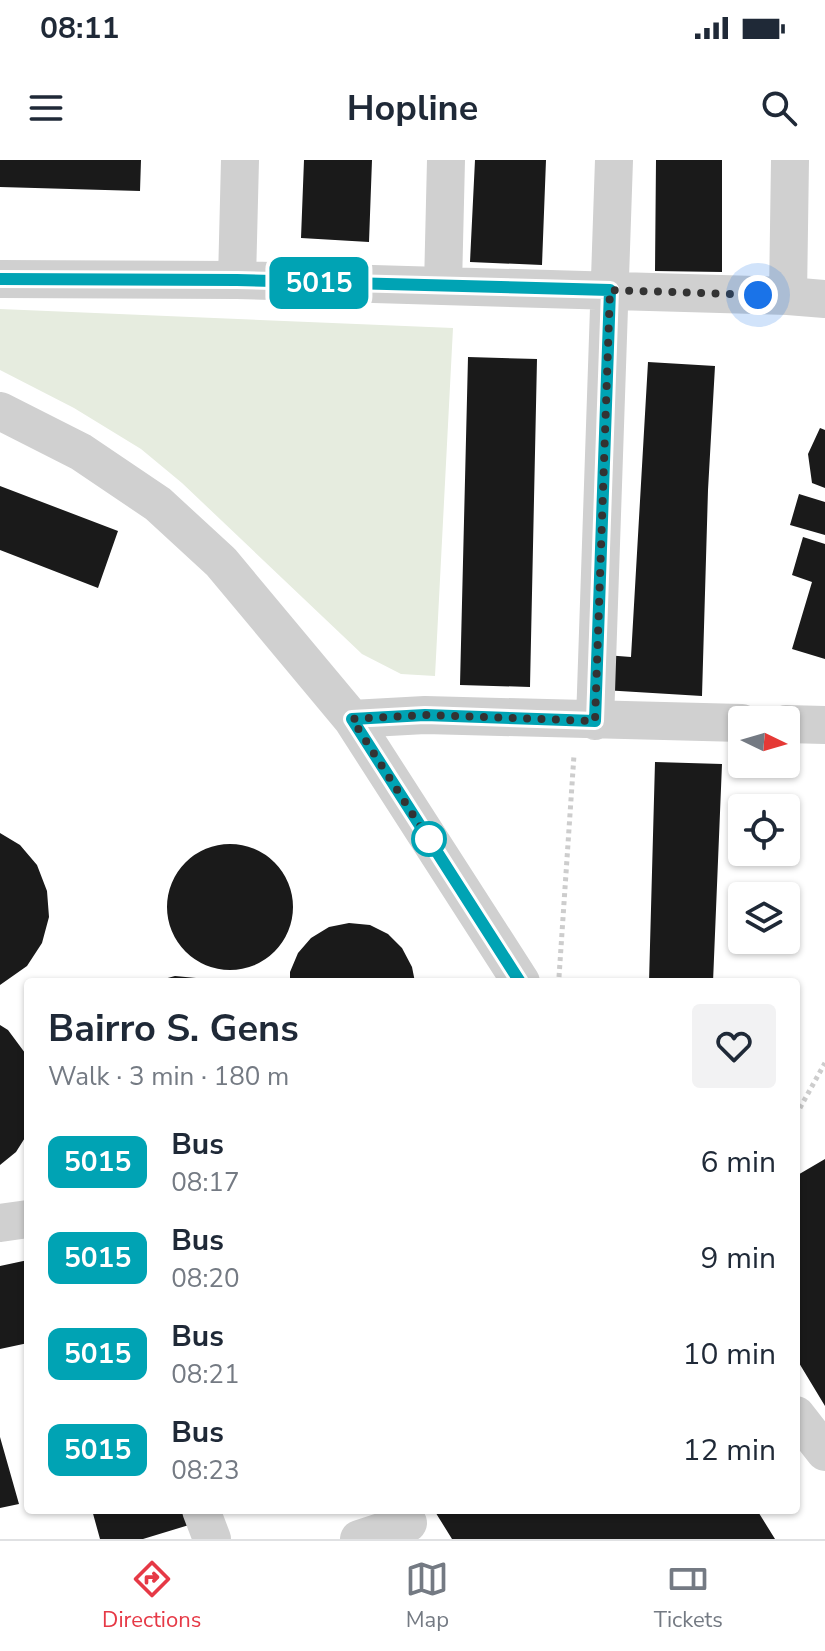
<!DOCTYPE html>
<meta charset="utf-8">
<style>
body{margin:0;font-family:"Nunito Sans",sans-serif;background:#f2f2f3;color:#1f2937;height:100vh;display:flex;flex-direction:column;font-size:30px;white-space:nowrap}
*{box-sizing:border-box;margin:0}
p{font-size:26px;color:#747a83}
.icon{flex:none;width:44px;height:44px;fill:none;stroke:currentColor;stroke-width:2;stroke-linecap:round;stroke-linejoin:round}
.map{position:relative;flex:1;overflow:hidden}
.panel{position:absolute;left:24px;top:818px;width:776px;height:536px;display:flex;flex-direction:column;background:#fff;border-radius:8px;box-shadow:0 2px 6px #0004}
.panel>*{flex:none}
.badge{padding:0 16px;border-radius:12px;font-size:28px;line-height:52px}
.needle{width:52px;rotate:95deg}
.fabs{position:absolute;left:728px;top:546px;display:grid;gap:16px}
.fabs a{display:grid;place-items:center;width:72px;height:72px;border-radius:8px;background:#fff;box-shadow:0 2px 6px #0004;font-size:40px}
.you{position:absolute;width:40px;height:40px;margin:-20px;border:6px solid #fff;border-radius:50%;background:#1a73e8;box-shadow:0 0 0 12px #1a73e833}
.map>.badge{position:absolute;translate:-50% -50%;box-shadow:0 0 0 4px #fff}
.round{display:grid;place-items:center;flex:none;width:84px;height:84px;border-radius:8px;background:#f2f2f3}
.head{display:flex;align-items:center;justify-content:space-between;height:136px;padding:0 24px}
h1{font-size:38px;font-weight:700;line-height:60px}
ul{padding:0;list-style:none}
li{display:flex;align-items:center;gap:24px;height:96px;padding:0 24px}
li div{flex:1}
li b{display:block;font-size:30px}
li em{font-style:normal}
li .badge{min-width:88px;font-weight:700;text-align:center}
.status{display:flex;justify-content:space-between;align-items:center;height:56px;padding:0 40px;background:#fff;direction:ltr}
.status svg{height:22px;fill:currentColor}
header{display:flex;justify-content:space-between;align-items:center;height:104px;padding:0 24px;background:#fff;font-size:36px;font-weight:700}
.menu{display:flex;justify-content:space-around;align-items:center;height:112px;border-top:2px solid #e0e1e3;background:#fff;font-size:22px;color:#747a83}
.menu a{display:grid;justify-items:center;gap:4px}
.menu .current{color:#e63946}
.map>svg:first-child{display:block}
.green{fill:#e6ecdf}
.building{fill:#1a1a1a}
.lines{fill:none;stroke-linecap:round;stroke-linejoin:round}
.path{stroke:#cdcdcd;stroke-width:5;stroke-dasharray:4 4;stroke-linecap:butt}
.minor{stroke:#d0d0d0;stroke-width:38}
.line-casing{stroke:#fff;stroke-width:18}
.line{stroke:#00a3b4;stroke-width:12}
.walk{stroke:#333;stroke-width:8;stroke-dasharray:0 14.4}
.stop-dot{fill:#fff;stroke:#00a3b4;stroke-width:4}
</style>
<div class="status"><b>08:11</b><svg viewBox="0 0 49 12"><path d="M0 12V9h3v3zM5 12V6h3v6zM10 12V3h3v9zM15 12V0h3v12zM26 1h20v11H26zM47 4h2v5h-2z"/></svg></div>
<header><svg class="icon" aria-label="menu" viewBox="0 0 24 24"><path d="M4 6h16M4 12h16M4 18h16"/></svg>Hopline<svg class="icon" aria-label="search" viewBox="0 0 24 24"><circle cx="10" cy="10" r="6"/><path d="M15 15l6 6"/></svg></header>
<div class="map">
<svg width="825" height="1379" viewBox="0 0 825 1379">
<rect width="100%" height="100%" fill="#fff"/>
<!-- green -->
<path class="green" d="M0 149 453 168 435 516 401 514 362 494 182 323 141 289 74 248 0 210Z"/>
<!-- building -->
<path class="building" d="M0 0H141L140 31 0 27Z
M304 0H372L369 82 301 78Z
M475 0H546L542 105 470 102Z
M656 0H722V112L655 111Z
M468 197 537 199 530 527 460 525Z
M648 202 715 206 708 330 702 536 603 530 605 495 631 497Z
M820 268 825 270V328L812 323 808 294Z
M0 326 118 371 98 428 0 390Z
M799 334 825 342V375L790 365Z
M803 377 825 384V499L792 489 812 422 792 415Z
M655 602 722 604 713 822H649Z
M0 673 20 685 37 705 47 731 49 757 42 783 27 806 0 825Z
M167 747a63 63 0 1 1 126 0a63 63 0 1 1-126 0Z
M349 763 370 765 388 774 402 788 412 807 415 822H290V812L298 793 311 778 329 767Z
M175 816 196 818 204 822H153Z
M0 865 8 870 28 897V973L16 992 0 1005Z
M825 999V1246L796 1198V1016Z
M28 1100V1183L0 1189V1106Z
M0 1277 19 1344 0 1348Z
M92 1350H184L189 1365 143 1379H100Z
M434 1350H757L775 1379H452Z"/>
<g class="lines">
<!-- path -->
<path class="path" d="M559 817 574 595
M796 955 825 903"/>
<!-- minor -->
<path class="minor" d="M0 119 237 120 788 136 825 139
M237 120 240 0
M443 126 446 0
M788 136 790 0
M0 251 81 292 158 344 221 402 352 559 521 822
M352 559 425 555 742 563
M595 561 614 0
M786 564 825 565
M0 1063 28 1059
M796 1255 825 1292
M201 1350 212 1379
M359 1379 408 1363 401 1350"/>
</g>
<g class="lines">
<!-- line casing -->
<g class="line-casing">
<path id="line" d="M0 119 237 120 610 130 595 561 425 555 352 559 520 822"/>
</g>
<!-- line -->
<use href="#line" class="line"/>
<!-- walk -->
<path class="walk" d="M429 679 436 691 352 559 425 555 595 561 610 130 758 135"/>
</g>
<!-- markers -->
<circle class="stop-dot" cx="429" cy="679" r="16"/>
</svg>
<div class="fabs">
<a><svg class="needle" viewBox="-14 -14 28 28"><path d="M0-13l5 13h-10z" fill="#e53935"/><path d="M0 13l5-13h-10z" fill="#747a83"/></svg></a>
<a><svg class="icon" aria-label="locate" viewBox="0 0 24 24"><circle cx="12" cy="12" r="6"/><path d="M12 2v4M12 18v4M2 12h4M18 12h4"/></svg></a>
<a><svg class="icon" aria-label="layers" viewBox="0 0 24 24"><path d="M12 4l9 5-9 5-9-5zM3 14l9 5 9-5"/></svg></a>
</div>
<div class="you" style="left:758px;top:135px"></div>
<b class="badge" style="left:319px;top:123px;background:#00a3b4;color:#fff">5015</b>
<section class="panel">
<div class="head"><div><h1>Bairro S. Gens</h1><p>Walk · 3 min · 180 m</p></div><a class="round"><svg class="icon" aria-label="heart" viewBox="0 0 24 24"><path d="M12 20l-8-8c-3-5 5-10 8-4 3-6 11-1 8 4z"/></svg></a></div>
<ul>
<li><span class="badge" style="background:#00a3b4;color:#fff">5015</span><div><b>Bus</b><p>08:17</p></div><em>6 min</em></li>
<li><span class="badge" style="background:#00a3b4;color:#fff">5015</span><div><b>Bus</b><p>08:20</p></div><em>9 min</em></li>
<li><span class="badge" style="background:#00a3b4;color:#fff">5015</span><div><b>Bus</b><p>08:21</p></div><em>10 min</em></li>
<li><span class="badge" style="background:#00a3b4;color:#fff">5015</span><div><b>Bus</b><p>08:23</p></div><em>12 min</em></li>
</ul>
</section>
</div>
<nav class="menu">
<a class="current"><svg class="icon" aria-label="directions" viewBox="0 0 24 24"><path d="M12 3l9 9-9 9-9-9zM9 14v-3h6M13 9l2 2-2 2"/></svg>Directions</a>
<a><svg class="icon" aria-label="map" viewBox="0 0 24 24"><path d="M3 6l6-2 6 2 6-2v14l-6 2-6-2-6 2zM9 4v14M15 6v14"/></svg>Map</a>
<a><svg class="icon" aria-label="tickets" viewBox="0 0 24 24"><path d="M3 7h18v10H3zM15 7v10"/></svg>Tickets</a>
</nav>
